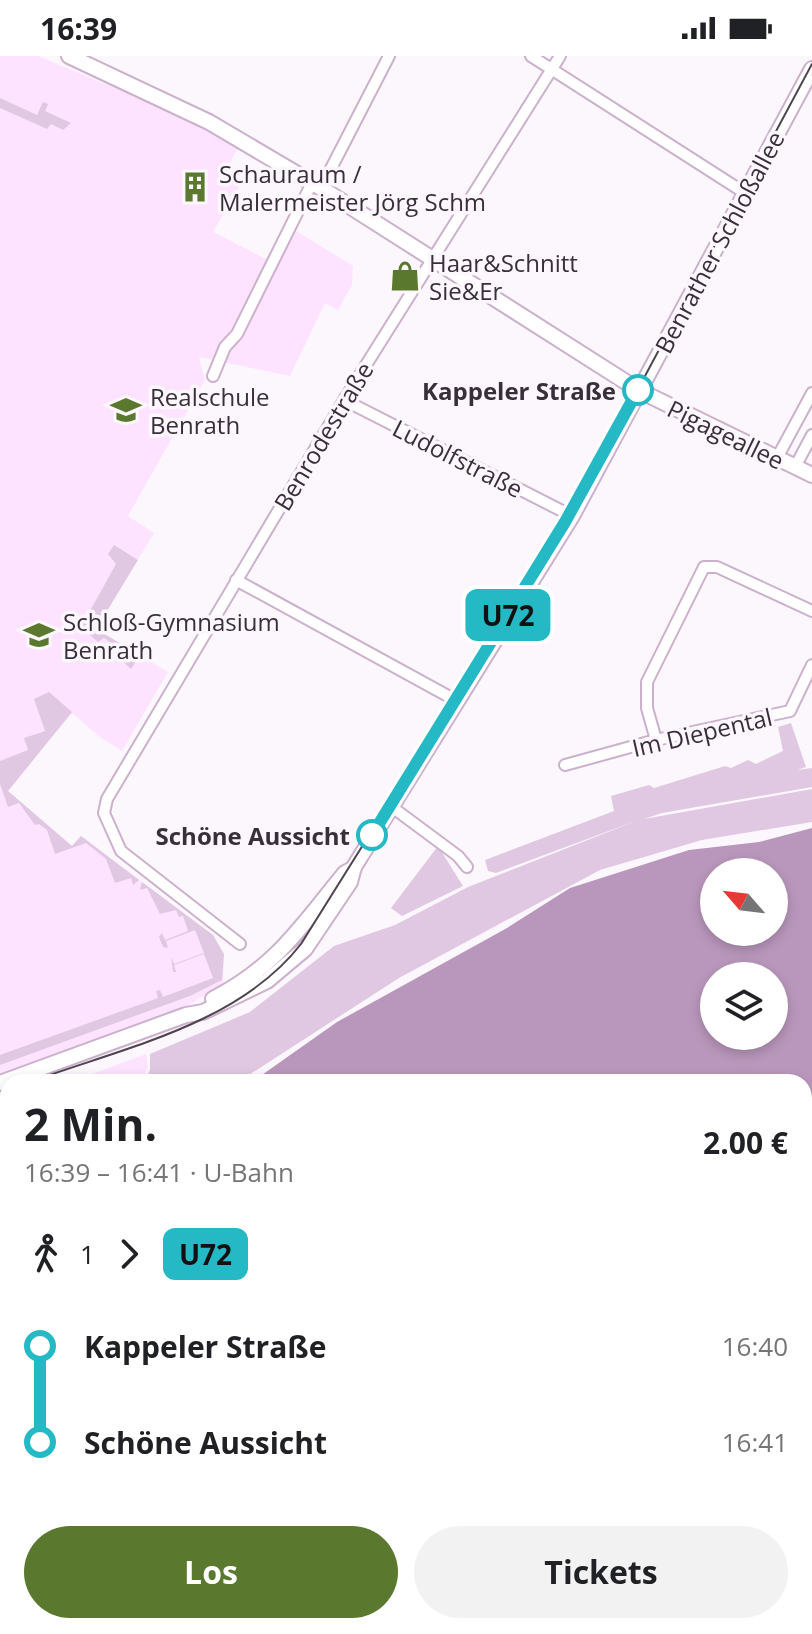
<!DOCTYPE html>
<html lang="de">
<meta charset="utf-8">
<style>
body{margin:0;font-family:"Open Sans",sans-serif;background:#f2f2f2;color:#202124;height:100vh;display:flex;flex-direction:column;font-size:30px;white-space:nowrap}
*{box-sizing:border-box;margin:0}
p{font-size:26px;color:#757577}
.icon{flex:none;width:44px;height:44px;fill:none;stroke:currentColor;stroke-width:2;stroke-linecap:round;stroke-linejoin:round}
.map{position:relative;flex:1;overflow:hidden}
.side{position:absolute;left:0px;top:1018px;width:812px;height:560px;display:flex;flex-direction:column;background:#fff;border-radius:24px 24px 0 0;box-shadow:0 4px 12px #0003}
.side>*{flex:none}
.badge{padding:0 16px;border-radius:12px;font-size:28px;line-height:52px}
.needle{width:52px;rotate:298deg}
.controls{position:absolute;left:700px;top:802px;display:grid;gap:16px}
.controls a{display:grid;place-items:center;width:88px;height:88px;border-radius:50%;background:#fff;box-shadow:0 4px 12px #0003;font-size:40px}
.map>.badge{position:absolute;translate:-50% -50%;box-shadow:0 0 0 4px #fff}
.legs{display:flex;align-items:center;gap:12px;height:88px;padding:0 24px;font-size:26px}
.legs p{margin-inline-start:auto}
.head{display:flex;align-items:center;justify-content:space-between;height:136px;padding:0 24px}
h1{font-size:44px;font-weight:700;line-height:60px}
.button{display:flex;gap:16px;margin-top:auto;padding:16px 24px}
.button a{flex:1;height:92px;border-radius:48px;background:#5a792e;color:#fff;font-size:32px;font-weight:700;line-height:92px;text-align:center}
.button a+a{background:#f2f2f2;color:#202124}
ul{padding:0 24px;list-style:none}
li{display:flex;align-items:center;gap:28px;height:96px;font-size:30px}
li i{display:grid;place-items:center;width:12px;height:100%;margin:0 10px;background:currentColor}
li i::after{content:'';width:20px;height:20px;margin:-10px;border:6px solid;border-radius:50%;background:#fff}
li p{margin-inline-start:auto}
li:first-child i{background:linear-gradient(#0000 50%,currentColor 0)}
li:last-child i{background:linear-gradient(currentColor 50%,#0000 0)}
.status{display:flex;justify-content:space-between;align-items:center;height:56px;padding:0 40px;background:#fff;direction:ltr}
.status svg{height:22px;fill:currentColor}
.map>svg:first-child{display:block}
.built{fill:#fde3ff}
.green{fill:#e0c8e2}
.water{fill:#b997bc;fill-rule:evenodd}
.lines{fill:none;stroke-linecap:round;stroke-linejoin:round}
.street-casing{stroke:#ccb1cd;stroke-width:14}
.secondary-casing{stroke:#ccb1cd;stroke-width:18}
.street{stroke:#fff;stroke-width:10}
.secondary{stroke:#fff;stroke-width:14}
.tram{stroke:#4e444f;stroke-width:2}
.line-1-casing{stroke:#fff;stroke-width:18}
.line-1{stroke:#25b8c5;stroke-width:12}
.stop-1-dot{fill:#fff;stroke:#25b8c5;stroke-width:4}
.labels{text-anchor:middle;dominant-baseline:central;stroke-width:7;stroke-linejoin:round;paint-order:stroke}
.poi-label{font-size:24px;fill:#392f3a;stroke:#fcf7fd;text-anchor:start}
.street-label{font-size:24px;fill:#392f3a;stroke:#fcf7fd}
.stop-label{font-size:24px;font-weight:bold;fill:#392f3a;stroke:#fcf7fd;text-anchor:end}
</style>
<div class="status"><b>16:39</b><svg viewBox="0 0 49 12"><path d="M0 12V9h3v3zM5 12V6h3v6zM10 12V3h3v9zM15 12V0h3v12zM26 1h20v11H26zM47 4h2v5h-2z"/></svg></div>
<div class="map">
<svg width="812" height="1578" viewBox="0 0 812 1578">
<rect width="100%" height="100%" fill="#fcf7fd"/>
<!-- built -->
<path class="built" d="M0 0H38L115 32 124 31 207 70 238 92 223 119 240 129 213 176 272 206 288 170 353 210 352 229 338 254 325 247 290 320 199 301 205 324 128 460 154 477 96 573 168 616 122 695 100 681 72 657 8 735 72 790 81 780 213 879 224 898 223 928 187 950 0 1018Z
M146 998 148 1011 140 1026H70Z"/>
<!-- green -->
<path class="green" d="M0 42 37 59 43 46 48 48 45 55 71 67 63 74 51 68 47 73 0 52Z
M114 489 138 504 96 573 140 599 131 613 121 604V594L104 582 98 586 81 571 116 508 108 498Z
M49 636 72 656 8 735 72 790 81 780 139 824 133 829 131 822 115 827 106 803 86 787 55 798 47 774 39 768 35 769 19 747 8 751 0 728V705L28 694 24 682 45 675 34 643Z
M791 667 806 711 797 714 812 712V731L662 757 644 763 812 733V766L702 784 600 814 399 922 238 1026H144L150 1014V998L250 956 334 890 395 869 468 831 641 763 496 817 488 815 485 804 614 755 611 740 649 729 654 732 725 710 731 712 748 704 756 708 783 695 778 671Z
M438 790 463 830 402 860 391 852Z
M142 826 213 879 224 898 222 924 190 940 0 1009V999L158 942 156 935 160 934 163 941 213 922 204 898 174 909 176 916H173L171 901 174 908 204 897 195 874 166 885 168 892 163 891 159 881 162 877 165 884 188 875 183 860 179 861 176 854 160 858 147 832 140 834Z
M812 1228V1578H204L213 1570H804V1229Z"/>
<!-- water -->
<path class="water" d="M812 772V1196H804V1026H252L337 966 507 872 570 832 689 794 759 786ZM714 816H774V876H714ZM714 920H774V980H714Z
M8 1167V1570H169L160 1578H0V1172Z"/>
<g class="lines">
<!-- street casing -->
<g class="street-casing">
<path id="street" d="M531 0 745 137
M321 132 389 0
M213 320 225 291 237 278 312 127
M344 344 572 460
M777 402 812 337
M795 411 812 379
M236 524 457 645
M656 684 647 652V626L704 511H717L812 555
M565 709 656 684 790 655 812 609
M392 751 458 800 467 811
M240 888 121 795 104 757 107 743 344 344 560 0
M563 1570V1578"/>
</g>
<!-- secondary casing -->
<g class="secondary-casing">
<path id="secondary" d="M69 0 209 66 321 132 640 335 812 419
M213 943C277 910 301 870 345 817L354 812
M0 1027 186 959 203 956 267 925 305 893 350 826 354 811 572 460 812 13"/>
</g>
<!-- street -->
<use href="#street" class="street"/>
<!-- secondary -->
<use href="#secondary" class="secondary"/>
<!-- tram -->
<path class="tram" d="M30 1026C122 992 238 969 301 888L577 447 812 8
M0 1043 8 1040"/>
</g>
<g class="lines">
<!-- line-1 casing -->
<g class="line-1-casing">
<path id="line-1" d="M372 779 565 466 638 334"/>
</g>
<!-- line-1 -->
<use href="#line-1" class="line-1"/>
</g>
<!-- icons -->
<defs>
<g id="building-bare" transform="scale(2.4)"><path d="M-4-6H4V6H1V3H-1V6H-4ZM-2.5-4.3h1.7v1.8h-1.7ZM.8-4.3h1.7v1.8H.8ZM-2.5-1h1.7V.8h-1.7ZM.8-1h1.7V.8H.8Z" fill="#5a792e" stroke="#fcf7fd" stroke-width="2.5" paint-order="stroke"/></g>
<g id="shop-bare" transform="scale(2.4)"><path d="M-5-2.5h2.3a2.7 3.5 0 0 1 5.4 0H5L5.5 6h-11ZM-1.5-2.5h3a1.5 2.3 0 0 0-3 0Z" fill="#5a792e" stroke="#fcf7fd" stroke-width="2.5" paint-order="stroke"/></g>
<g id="school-bare" transform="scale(2.4)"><path d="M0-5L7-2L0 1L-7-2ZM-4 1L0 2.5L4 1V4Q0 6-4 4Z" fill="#5a792e" stroke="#fcf7fd" stroke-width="2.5" paint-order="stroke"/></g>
</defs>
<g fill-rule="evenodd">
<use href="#building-bare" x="195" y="131"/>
<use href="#shop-bare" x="405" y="220"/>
<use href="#school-bare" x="126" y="354"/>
<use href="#school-bare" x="39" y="579"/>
</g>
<!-- markers -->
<g class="stop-1-dot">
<circle cx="638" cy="334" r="14"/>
<circle cx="372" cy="779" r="14"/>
</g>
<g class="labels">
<!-- poi labels -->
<g class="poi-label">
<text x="219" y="117">Schauraum /<tspan x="219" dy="28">Malermeister Jörg Schm</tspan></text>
<text x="429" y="206">Haar&amp;Schnitt<tspan x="429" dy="28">Sie&amp;Er</tspan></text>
<text x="150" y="340">Realschule<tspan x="150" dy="28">Benrath</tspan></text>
<text x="63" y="565">Schloß-Gymnasium<tspan x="63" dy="28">Benrath</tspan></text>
</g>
<!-- street labels -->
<g class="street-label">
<text transform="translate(719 186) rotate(-62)">Benrather Schloßallee</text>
<text transform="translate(726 378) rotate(26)">Pigageallee</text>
<text transform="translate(323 380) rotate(-59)">Benrodestraße</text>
<text transform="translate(458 402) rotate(27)">Ludolfstraße</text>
<text transform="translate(702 676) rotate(-13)">Im Diepental</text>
</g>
<!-- stop labels -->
<g class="stop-label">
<text x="616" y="334">Kappeler Straße</text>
<text x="350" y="779">Schöne Aussicht</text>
</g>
</g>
</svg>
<div class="controls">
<a><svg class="needle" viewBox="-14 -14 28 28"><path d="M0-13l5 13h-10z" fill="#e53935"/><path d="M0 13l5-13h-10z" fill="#757577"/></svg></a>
<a><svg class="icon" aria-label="layers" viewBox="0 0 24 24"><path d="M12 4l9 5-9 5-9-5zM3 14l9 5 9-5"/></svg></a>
</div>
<b class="badge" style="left:508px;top:559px;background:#25b8c5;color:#111">U72</b>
<section class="side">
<div class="head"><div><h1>2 Min.</h1><p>16:39 – 16:41 · U-Bahn</p></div><b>2.00 €</b></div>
<div class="legs"><svg class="icon" aria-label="walk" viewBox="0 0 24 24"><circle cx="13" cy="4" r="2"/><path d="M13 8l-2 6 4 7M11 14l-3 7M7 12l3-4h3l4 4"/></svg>1<svg class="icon" aria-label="forward" viewBox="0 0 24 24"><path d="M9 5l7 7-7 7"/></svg><b class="badge" style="background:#25b8c5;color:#111">U72</b></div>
<ul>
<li><i style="color:#25b8c5"></i><b>Kappeler Straße</b><p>16:40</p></li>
<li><i style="color:#25b8c5"></i><b>Schöne Aussicht</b><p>16:41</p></li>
</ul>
<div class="button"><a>Los</a><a>Tickets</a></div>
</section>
</div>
